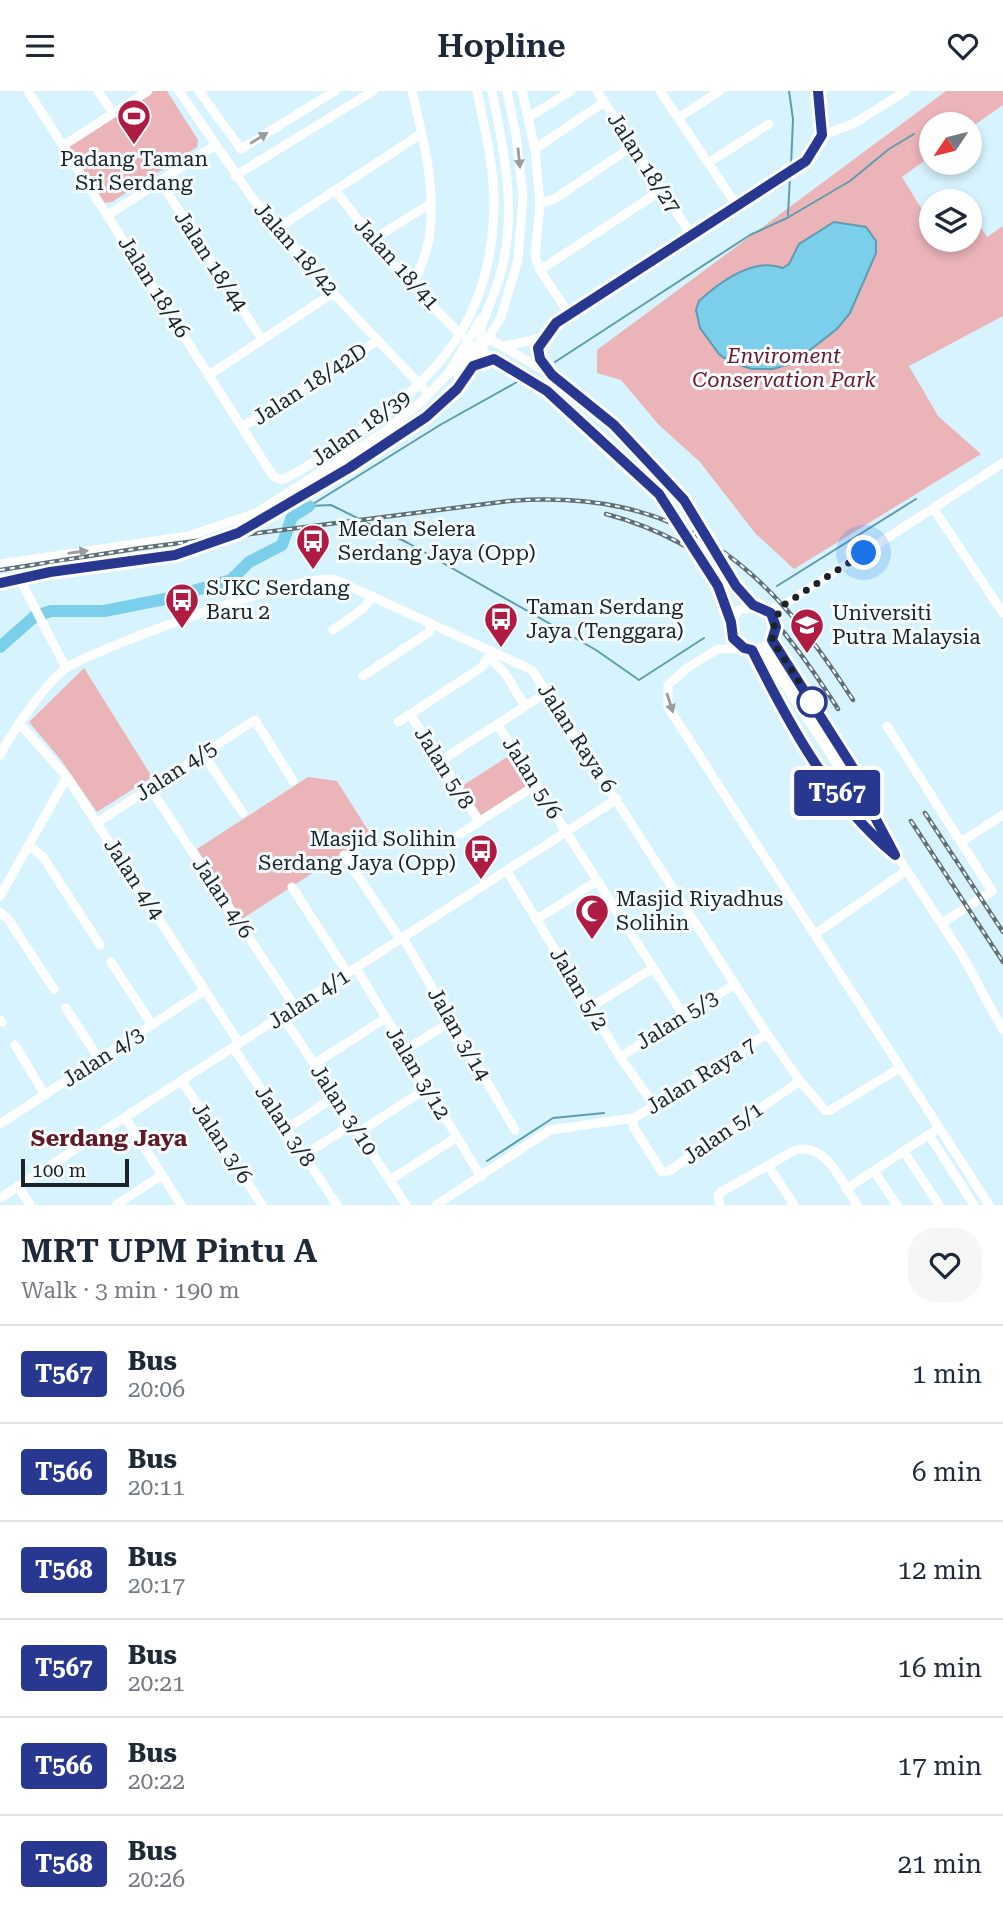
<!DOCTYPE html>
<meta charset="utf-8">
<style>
body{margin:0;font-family:"Roboto Serif",serif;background:#f6f6f7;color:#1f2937;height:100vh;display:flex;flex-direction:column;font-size:26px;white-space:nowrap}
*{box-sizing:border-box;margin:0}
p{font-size:23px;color:#747a83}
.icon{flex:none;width:38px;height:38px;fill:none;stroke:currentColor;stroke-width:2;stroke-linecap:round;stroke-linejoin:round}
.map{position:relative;height:1114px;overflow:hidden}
.sheet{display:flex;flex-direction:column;background:#fff;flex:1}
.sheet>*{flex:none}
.badge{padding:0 14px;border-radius:5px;font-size:24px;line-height:46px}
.needle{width:46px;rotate:235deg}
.buttons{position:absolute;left:919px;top:21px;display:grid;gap:14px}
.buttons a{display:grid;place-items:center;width:63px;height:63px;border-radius:50%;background:#fff;box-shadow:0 4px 10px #0003;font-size:35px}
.scale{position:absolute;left:21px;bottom:18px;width:108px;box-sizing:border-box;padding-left:7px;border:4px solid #1a2428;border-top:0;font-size:19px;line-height:24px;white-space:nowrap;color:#1a2428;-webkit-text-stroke:5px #f6fcfe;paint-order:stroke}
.you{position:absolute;width:35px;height:35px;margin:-18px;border:5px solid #fff;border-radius:50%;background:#1a73e8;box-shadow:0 0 0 10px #1a73e833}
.map>.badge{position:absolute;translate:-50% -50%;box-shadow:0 0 0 4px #fff}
.round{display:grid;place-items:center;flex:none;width:74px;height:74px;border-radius:28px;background:#f6f6f7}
.overview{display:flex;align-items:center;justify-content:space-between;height:119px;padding:0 21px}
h1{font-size:33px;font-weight:600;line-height:52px}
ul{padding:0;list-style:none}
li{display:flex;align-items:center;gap:21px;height:98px;padding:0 21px;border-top:2px solid #e0e1e3}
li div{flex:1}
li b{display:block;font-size:26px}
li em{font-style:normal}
li .badge{min-width:77px;font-weight:700;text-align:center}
header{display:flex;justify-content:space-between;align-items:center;height:91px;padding:0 21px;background:#fff;font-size:32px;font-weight:600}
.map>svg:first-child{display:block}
.green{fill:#ebb4b9}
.water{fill:#7ccfea;stroke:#5f9cb0;stroke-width:2}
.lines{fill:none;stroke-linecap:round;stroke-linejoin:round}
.stream{stroke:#5f9cb0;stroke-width:2}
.river{stroke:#7ccfea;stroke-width:12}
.minor{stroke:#fff;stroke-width:9}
.rail-casing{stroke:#607077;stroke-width:4.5}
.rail{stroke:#f6fcfe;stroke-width:2;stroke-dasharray:5;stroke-linecap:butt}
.oneway{fill:#989c9e}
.line-casing{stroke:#fff;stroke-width:16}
.line{stroke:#283890;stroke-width:10}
.walk{stroke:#1a2428;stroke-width:7;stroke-dasharray:0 12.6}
.stop-dot{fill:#fff;stroke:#283890;stroke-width:3.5}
.labels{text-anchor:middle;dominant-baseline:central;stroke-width:6;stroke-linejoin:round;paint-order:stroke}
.poi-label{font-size:21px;fill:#1a2428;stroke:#f6fcfe;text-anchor:start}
.street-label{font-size:21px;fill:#1a2428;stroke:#f6fcfe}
.park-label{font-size:21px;font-style:italic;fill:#6d172b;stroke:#f6fcfe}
.neighbourhood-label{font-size:23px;font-weight:bold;fill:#5f1a27;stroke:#f6fcfe}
</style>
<header><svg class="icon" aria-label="menu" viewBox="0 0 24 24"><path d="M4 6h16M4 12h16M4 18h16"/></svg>Hopline<svg class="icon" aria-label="heart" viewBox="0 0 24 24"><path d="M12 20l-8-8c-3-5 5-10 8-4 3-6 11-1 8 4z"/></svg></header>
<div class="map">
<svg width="1003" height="1114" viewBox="0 0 1003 1114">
<rect width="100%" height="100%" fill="#d7f3fd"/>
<!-- green -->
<path class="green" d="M152 0H167L198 49 197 56 112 111 104 112 70 60V53Z
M946 0H1003V14L970 37V33H931V65L902 86 931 133V149H970V119L987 146 1003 135V225L909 275 938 325 981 363 794 478 755 442 700 371 659 334 621 289 597 282V259Z
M84 577 152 686 97 721 61 669 29 631Z
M507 666 527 697 482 726 462 695Z
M308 686 337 690 371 744 242 828 197 758Z"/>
<!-- water -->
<path class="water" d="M834 131 866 136 876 150V162L850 222 837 238 793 272 773 278H752L730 271 719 263 700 237 696 219 699 210C720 191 754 166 783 177L789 173 799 153Z"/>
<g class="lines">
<!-- stream -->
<path class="stream" d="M789 0 793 28 791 75
M788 124 790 85
M555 271 750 144 787 127 850 90 889 58 914 43
M313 413 440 334 517 291
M309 415 331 414 408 452 596 559 639 589 704 547
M777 495 916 408
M487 1070 553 1027 604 1022"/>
<!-- river -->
<path class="river" d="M0 556 35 525 51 520H104L165 508 231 489 249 471 282 454 292 426 309 415"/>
<!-- minor -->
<path class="minor" d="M28 0 273 385 282 389C305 378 328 362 350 347 440 287 494 225 494 110 494 74 484 36 477 0
M98 0 113 22
M179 0 251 105 333 202 424 298
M199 0 241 58 335 0
M412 0C423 48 437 97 429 147 427 163 419 179 413 194
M492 0C505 64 518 125 499 188 493 210 474 239 482 261L547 300 659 403 718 495 731 531 733 547 743 557
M522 0 535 58 540 113 535 166 540 179 569 223
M597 0 691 143
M660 0 737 115
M529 26 571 0
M678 27 720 0
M822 44 853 33 906 0
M64 54 148 0
M535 58 604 11
M708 72 769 33
M235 85 373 0
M160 90 262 249
M335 99 398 180 461 244
M540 113 556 107 633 55
M108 124 214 55
M278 137 422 42
M372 149 430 113
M540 179 662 99
M505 255 542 247
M548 279C533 259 541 249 556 232L805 70 822 44 818 0
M455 281 475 255 490 248 552 284 614 334 684 409 725 477 753 514
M209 284 333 202
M242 336 377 250
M933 417 1003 522
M11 471 66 577
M0 473 188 445 256 422 384 341 420 312 448 283 480 229
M0 492 50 481 175 464 238 442 349 377 426 326 457 298 501 226 518 169 523 105 516 44 507 0
M766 518 782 515 1003 372
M731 531 739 519 760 515 775 529V543L764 557 718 558 687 577 668 594V616L989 1114
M333 539 364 517 372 505
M772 549 865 697 872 720
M769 553 779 581
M752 559C787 629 827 707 888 758
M758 559 780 586 962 864 1003 939
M489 566 505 582 525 615
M363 585 429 541 431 532
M410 623 479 730
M398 631 482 576 492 560
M19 632 67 686 239 952
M497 633 684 925
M887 635 992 800 942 832
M203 663 243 722
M0 664C11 643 48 588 68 576 102 555 303 481 336 489L532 579 767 943 800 990 825 1019 829 1020 900 977
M440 670 549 600
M150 697 295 916
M98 731 255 629 293 690
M460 743 536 694
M961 751 1003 724
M29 754 43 766 100 854
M344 764 400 848
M507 780 620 966 654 1014
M292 796 348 883
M0 805 67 686
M0 821 8 828 54 898
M536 829 597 790
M815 843 906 780
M403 847 515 1039
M111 871 152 934
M356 877 481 1086
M66 917 99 968
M590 917 653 877
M282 924 406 1114
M0 929 2 931
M15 954 45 1004
M233 956 337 1114
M405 959 452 930
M620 966 735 893
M314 973 386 927
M182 990 262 1114
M125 1026 181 1114
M634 1027 633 1035 662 1081 669 1080 800 990
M0 1033 205 899
M287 1038 335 1005
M359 1041 427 997
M929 1044 974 1114
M904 1061 939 1114
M304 1064 353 1033
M768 1074 794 1114
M874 1080 897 1114
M390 1089 457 1046
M18 1095 30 1114
M846 1098 939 1037
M0 1107 617 708
M116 1114 162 1084
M436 1114 550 1039 634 1027 767 943
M720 1114 718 1105 721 1101 795 1059C826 1051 842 1091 857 1114"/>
<!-- rail casing -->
<g class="rail-casing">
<path id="rail" d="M606 423C719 453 778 524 838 618
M0 479 141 457 509 410C680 397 766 473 853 609
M925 722 1003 841
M911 730 1003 871"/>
</g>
<!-- rail -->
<use href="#rail" class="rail"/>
</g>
<!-- one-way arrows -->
<defs><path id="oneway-solid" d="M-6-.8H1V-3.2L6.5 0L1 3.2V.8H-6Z" transform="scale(1.75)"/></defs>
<g class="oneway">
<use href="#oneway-solid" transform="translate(259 47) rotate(-32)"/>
<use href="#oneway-solid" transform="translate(519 67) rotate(84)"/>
<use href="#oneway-solid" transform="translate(78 461) rotate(-8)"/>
<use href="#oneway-solid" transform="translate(670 612) rotate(72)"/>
</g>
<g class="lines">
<!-- line casing -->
<g class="line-casing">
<path id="line" d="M0 492 50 481 175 464 238 442 349 377 426 326 457 298 473 275 494 268 547 300 659 403 718 495 731 531 733 547 744 557 752 559C789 633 830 710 895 764L870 717 865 696 772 549 776 536 771 522 753 514 736 495 684 409 614 334 552 284 540 268 538 257 556 232 806 70 822 44 818 0"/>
</g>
<!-- line -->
<use href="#line" class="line"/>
<!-- walk -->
<path class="walk" d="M812 611 772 549 775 529 782 515 864 462"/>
</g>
<!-- icons -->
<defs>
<g id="stadium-pin" transform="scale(1.75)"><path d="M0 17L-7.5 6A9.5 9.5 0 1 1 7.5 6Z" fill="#ae1b43" stroke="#f6fcfe"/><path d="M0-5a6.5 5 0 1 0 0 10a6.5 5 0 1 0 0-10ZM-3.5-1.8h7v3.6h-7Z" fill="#fff"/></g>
<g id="bus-pin" transform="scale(1.75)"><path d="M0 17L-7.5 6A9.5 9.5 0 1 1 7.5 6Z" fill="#ae1b43" stroke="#f6fcfe"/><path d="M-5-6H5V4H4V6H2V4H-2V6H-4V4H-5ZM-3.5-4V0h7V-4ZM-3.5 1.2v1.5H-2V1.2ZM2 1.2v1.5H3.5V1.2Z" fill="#fff"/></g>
<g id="university-pin" transform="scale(1.75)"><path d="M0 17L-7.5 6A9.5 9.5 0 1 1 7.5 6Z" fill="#ae1b43" stroke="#f6fcfe"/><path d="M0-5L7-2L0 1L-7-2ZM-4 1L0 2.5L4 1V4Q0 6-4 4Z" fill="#fff"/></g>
<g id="mosque-pin" transform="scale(1.75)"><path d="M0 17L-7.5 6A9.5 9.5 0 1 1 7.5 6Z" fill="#ae1b43" stroke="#f6fcfe"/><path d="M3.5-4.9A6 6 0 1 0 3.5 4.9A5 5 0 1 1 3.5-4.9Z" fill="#fff"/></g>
</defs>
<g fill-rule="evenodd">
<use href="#stadium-pin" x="134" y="25"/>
<use href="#bus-pin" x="313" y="450"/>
<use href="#bus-pin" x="182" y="509"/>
<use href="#bus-pin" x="501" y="528"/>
<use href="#university-pin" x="807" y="534"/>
<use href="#bus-pin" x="481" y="760"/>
<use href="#mosque-pin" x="592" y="820"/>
</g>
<!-- markers -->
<circle class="stop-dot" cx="812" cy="611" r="14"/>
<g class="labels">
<!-- poi labels -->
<g class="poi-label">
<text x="134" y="68" text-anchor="middle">Padang Taman<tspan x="134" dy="24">Sri Serdang</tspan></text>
<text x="338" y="438">Medan Selera<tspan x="338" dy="24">Serdang Jaya (Opp)</tspan></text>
<text x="206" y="497">SJKC Serdang<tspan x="206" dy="24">Baru 2</tspan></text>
<text x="526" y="516">Taman Serdang<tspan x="526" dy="24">Jaya (Tenggara)</tspan></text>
<text x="832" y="522">Universiti<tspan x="832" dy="24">Putra Malaysia</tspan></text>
<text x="456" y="748" text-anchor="end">Masjid Solihin<tspan x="456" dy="24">Serdang Jaya (Opp)</tspan></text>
<text x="616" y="808">Masjid Riyadhus<tspan x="616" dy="24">Solihin</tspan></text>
</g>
<!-- street labels -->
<g class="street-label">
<text transform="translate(644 72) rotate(57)">Jalan 18/27</text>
<text transform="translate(296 158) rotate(49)">Jalan 18/42</text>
<text transform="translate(211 170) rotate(57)">Jalan 18/44</text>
<text transform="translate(397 173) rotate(48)">Jalan 18/41</text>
<text transform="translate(154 196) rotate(58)">Jalan 18/46</text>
<text transform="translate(310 293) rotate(-33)">Jalan 18/42D</text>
<text transform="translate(361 337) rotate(-35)">Jalan 18/39</text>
<text transform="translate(577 647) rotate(57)">Jalan Raya 6</text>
<text transform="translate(444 677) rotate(58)">Jalan 5/8</text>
<text transform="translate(176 680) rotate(-33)">Jalan 4/5</text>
<text transform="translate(532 687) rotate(58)">Jalan 5/6</text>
<text transform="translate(134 788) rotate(57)">Jalan 4/4</text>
<text transform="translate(223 807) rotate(56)">Jalan 4/6</text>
<text transform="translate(579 898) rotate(59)">Jalan 5/2</text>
<text transform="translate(309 908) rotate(-33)">Jalan 4/1</text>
<text transform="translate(677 929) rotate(-32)">Jalan 5/3</text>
<text transform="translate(459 943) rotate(60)">Jalan 3/14</text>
<text transform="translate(103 966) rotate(-33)">Jalan 4/3</text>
<text transform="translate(418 982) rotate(59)">Jalan 3/12</text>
<text transform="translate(701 985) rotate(-32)">Jalan Raya 7</text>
<text transform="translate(344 1019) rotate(57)">Jalan 3/10</text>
<text transform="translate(285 1035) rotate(57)">Jalan 3/8</text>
<text transform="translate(723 1042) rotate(-35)">Jalan 5/1</text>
<text transform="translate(222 1052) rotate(57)">Jalan 3/6</text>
</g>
<!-- park labels -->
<g class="park-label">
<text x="784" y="265">Enviroment<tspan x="784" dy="24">Conservation Park</tspan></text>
</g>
<!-- neighbourhood labels -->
<g class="neighbourhood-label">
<text x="109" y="1047">Serdang Jaya</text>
</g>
</g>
</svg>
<div class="buttons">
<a><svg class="needle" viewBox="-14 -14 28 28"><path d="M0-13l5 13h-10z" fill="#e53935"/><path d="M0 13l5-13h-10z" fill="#747a83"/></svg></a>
<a><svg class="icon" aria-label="layers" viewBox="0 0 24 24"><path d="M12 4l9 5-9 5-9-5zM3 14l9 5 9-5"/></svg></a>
</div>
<div class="scale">100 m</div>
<div class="you" style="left:864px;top:462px"></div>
<b class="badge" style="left:837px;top:702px;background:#283890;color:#fff">T567</b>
</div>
<section class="sheet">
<div class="overview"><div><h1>MRT UPM Pintu A</h1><p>Walk · 3 min · 190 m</p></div><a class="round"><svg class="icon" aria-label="heart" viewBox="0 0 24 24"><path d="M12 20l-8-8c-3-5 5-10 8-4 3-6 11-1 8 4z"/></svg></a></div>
<ul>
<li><span class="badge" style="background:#283890;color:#fff">T567</span><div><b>Bus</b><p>20:06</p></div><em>1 min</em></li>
<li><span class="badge" style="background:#283890;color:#fff">T566</span><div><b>Bus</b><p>20:11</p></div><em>6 min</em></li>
<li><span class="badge" style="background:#283890;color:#fff">T568</span><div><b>Bus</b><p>20:17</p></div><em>12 min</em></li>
<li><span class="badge" style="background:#283890;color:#fff">T567</span><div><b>Bus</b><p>20:21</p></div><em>16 min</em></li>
<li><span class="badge" style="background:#283890;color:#fff">T566</span><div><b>Bus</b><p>20:22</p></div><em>17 min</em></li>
<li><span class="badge" style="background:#283890;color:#fff">T568</span><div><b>Bus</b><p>20:26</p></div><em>21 min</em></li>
</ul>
</section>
